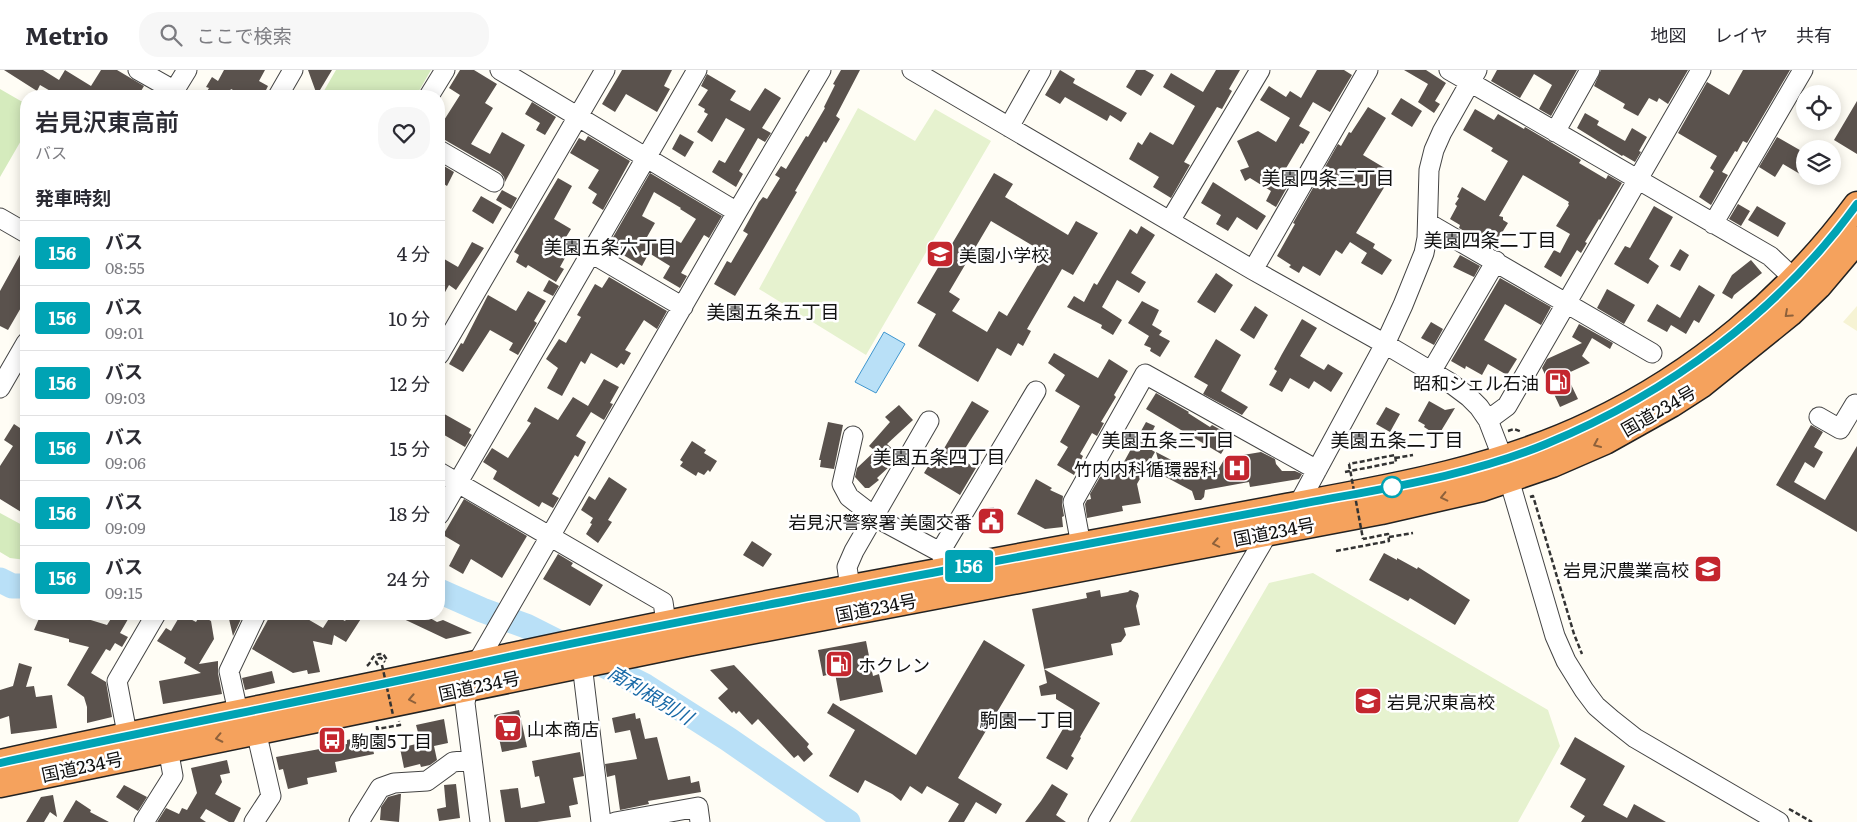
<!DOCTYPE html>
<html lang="ja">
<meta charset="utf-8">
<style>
body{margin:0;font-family:Literata,"Noto Sans JP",serif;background:#f7f7f7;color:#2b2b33;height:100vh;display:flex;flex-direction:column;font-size:19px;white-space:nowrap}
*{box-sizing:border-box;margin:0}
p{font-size:16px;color:#7c7c81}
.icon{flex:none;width:28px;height:28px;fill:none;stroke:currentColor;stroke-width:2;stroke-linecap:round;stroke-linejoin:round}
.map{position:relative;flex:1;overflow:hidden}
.side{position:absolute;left:20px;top:20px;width:425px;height:530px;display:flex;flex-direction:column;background:#fff;border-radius:20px;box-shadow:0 2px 12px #0003}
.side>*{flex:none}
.badge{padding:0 10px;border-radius:4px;font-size:18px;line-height:32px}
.buttons{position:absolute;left:1796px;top:15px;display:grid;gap:10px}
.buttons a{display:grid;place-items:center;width:45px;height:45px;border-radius:50%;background:#fff;box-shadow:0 2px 12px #0003;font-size:25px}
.map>.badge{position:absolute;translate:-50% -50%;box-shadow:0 0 0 2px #fff}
h2{padding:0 15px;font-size:19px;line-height:45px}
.round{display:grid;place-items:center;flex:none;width:52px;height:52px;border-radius:20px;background:#f7f7f7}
.head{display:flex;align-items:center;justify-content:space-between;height:85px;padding:0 15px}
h1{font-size:24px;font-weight:600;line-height:38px}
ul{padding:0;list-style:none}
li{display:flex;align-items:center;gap:15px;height:65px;padding:0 15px;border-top:1px solid #e1e1e2}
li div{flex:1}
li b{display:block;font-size:19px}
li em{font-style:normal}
li .badge{min-width:55px;font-weight:700;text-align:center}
header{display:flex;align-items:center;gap:30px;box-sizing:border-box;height:70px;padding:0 25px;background:#fff;border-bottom:1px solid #e1e1e2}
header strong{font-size:24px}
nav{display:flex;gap:28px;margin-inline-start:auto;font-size:18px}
.search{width:350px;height:45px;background:#f7f7f7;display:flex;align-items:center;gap:12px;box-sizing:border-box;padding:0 18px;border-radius:20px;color:#7c7c81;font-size:19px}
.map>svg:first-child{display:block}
.farmland{fill:#f6f3d4}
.green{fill:#d5ebbd}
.pitch{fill:#e6f2cf}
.water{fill:#b9e0f7;stroke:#3f96cf}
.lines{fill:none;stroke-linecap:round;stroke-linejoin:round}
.river{stroke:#b9e0f7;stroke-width:25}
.building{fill:#5a524d;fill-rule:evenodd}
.minor-casing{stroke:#444;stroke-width:21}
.highway-casing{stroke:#222;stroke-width:29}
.path{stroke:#333;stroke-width:2.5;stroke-dasharray:5 2.5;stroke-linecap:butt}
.minor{stroke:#fff;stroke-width:19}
.highway{stroke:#f5a25d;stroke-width:26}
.path-bridge{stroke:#333;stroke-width:2.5;stroke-dasharray:5 2.5;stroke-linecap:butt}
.oneway{stroke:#8e613b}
.line-casing{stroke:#fff;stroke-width:11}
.line{stroke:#00a3b4;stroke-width:8}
.stop-dot{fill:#fff;stroke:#00a3b4;stroke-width:2.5}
.labels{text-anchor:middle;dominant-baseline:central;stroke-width:5;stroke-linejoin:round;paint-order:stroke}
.poi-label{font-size:18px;fill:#111;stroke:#fff;text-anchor:start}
.street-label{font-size:18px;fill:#111;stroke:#fff}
.neighbourhood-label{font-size:19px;fill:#111;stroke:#fff}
.water-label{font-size:19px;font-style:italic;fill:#1768a6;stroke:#fff}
</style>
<header>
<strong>Metrio</strong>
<div class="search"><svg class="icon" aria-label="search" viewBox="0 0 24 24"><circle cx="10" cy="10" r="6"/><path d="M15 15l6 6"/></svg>ここで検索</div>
<nav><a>地図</a><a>レイヤ</a><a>共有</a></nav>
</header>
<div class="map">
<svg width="1857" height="752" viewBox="0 0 1857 752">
<rect width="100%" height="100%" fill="#fffdf5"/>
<!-- farmland -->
<path class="farmland" d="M1857 236V261L1843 252Z"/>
<!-- green -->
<path class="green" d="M336 0H431L416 26H321Z
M0 19 26 34V62L0 107Z
M0 443 24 456 26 452V490L10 488 0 482Z"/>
<!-- pitch -->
<path class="pitch" d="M858 38 915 71 935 39 991 71 866 285 759 219Z
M1313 503 1548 640 1560 676 1518 752H1130L1269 513Z"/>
<!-- water -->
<path class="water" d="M884 262 905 274 876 323 855 312Z"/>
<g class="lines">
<!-- river -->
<path class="river" d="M0 510 12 516H26
M439 521 482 540 526 556 645 616 728 669 848 752"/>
</g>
<!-- building -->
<path class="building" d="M4 0H43L59 10 65 0 91 16 101 0H117L144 16 138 26H59L40 15 37 21Z
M224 0H265L259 11 268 16 263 26H245L231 19 227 26H204L209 18 206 17 212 7 218 11Z
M308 0H332L317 25Z
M460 0H474L497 14 485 33 493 38 471 74 490 84 502 62 525 75 505 112 504 107 500 102 445 70 439 69V58L460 25 449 18Z
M622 0H672L664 16 670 19 657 42 626 24 615 42 602 34Z
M841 0H860L836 46 840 49 826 73 824 71 795 121 797 122 764 178 735 226 714 214 727 191 731 193 748 164 743 161 759 132 763 127 767 129 780 108 775 105 781 96 786 99 806 66 808 67 825 38 824 37 835 15 833 14Z
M1060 0 1075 9 1073 13 1127 43 1121 52 1110 45 1107 51 1065 27 1060 34 1045 25Z
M1136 0H1145L1154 5 1141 26 1126 17Z
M1216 0H1240L1229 19 1232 21 1222 39 1217 37 1184 92 1190 95 1171 128 1153 117 1159 107 1129 89 1138 72 1142 75 1150 62 1173 75 1195 36 1163 17 1171 3 1203 22Z
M1317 0H1344L1352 5 1330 42 1313 32 1299 56 1310 62 1303 74 1301 73 1285 100 1294 105 1276 137 1266 131 1271 121 1250 108 1245 111 1240 100 1249 97 1237 71 1258 61 1276 72 1290 48 1260 30 1269 16 1286 27 1290 21 1301 28Z
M1404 0H1426L1446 13 1435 31 1440 34 1434 43 1418 32 1428 14Z
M1497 0H1577L1551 46 1539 39 1552 15 1534 4 1520 28 1491 11Z
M1601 0H1688L1668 34 1659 28 1657 32 1649 28 1638 46 1623 38 1625 34 1594 16Z
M1743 0H1790L1747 73 1743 71 1737 82 1735 81 1722 102 1728 105 1711 135 1699 127 1714 101 1710 98 1717 86 1678 63 1707 12 1729 25Z
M707 4 736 21 730 30 750 41 765 18 781 28 762 58 771 63 765 72 758 68 739 101 743 104 736 117 712 102 719 90 725 93 745 59 726 48 712 72 697 62 708 44 704 42 705 39 698 35 708 20 701 16Z
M1401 28 1422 41 1412 57 1391 44Z
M1857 31V84L1834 70Z
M532 32 556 47 545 65 536 60 540 53 525 44Z
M1368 37 1386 48 1363 85 1393 103 1356 163 1375 174 1373 178 1392 190 1382 205 1361 193 1367 183 1350 172 1342 184 1336 180 1320 206 1303 196 1299 203 1289 197 1291 195 1277 186 1295 154 1293 153 1338 74 1341 76 1349 62 1351 63Z
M1475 39 1494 50 1498 44 1524 59 1525 57 1581 90 1579 93 1606 109 1608 105 1622 113 1600 150 1599 149 1585 172 1587 173 1581 183 1577 180 1561 207 1544 197 1554 180 1560 183 1570 164 1556 156 1569 135 1568 134 1569 132 1523 105 1499 146 1503 147V150L1508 153 1500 166 1499 165 1496 175 1481 171 1459 158 1460 155 1450 149 1457 136 1455 134 1459 128 1457 127 1462 117 1485 131 1508 91 1491 81 1493 78 1463 60Z
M1585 43 1599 51 1597 55 1625 71 1632 58 1647 67 1639 81 1641 82 1635 92 1623 85 1622 86 1577 58Z
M680 64 694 72 685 87 672 79Z
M588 66 630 91 603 140 592 133 597 124 588 118 599 100 570 83 579 68 585 71Z
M1777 67 1805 83V107L1783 94 1775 107 1759 97Z
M439 93 454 102 447 116 439 111Z
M650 103 722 146 709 168 704 165 681 203 687 206 680 218 663 208 670 196 649 183 642 196 608 176ZM654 122 681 138 680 139 696 149 681 173 673 169 667 179 647 167 655 153 642 146Z
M994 103 1013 114 1005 127 1068 165 1076 151 1098 163 1073 205 1062 199 1027 259 1031 261 1023 276 1018 273 1011 286 997 278 978 312 918 276 936 244 917 233ZM991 151 1045 183 1007 246 999 241 987 262 952 241 960 229 949 222Z
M558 108 572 116 554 149 571 159 563 172 571 177 560 197 564 199 556 212 528 195 526 198 516 192 519 185 514 182Z
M1213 112 1266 146 1257 160 1237 147 1228 161 1216 154 1221 145 1201 133Z
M502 120 517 128 511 139 496 130Z
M481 126 502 138 493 154 472 141Z
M1738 134 1750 141 1741 156 1729 149Z
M1654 136 1673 147 1649 189 1659 196 1648 214 1614 194 1625 176 1630 178Z
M1757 136 1786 153 1778 167 1748 150Z
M1141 156 1155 165 1131 203 1146 212 1139 223 1117 210 1102 237 1122 250 1113 265 1101 258 1102 255 1067 237 1074 226 1084 232 1094 213 1097 215 1130 159 1137 164Z
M472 172 484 178 456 220 449 215 439 233V186L458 197Z
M26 174V229L8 260 0 256V221Z
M1680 179 1689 185 1680 201 1670 196Z
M1460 185 1480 196 1474 207 1453 197Z
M1751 190 1762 203 1734 225 1732 229 1722 223 1732 205Z
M1216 203 1233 215 1215 243 1197 232Z
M609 207 667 241 657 259 644 250 625 280 631 283 624 295 621 293 617 298 591 283 585 294 581 291 562 326 547 318 558 298 546 289 559 269 566 273 581 247 577 245 595 214 602 218Z
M1500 208 1551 237 1541 255 1505 234 1484 270 1517 289 1507 305 1488 294 1482 305 1466 296 1465 299 1451 291Z
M549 210 559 216 553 226 543 221Z
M1699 215 1715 225 1699 253 1694 250 1686 264 1671 255 1667 262 1647 251 1657 234 1680 248Z
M1607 219 1635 235 1624 254 1597 238Z
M528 221 546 231 534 251 537 253 518 285 509 280 513 273 490 260 463 302 449 294 461 273 463 274 488 225 516 241Z
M1142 231 1159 240 1152 255 1162 261 1159 265 1170 271 1160 287 1150 281 1151 278 1144 275 1149 266 1128 253Z
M1255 236 1268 245 1254 269 1240 260Z
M1302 249 1317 258 1300 286 1324 300 1328 294 1343 303 1331 322 1314 311 1309 319 1290 308 1282 322 1269 315 1277 301 1274 299 1282 284Z
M1431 252 1443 259 1434 275 1421 268Z
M1579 254 1613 273 1610 279 1592 268 1582 286 1590 293 1566 304 1578 329 1560 337 1542 298 1547 289 1582 273 1572 267Z
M1216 269 1241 285 1221 321 1248 337 1242 345 1203 324 1208 315 1194 307Z
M1054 283 1098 308 1109 289 1128 301 1114 325 1116 327 1101 352 1104 353 1097 366 1092 363 1080 384 1083 386 1074 405 1057 395 1068 377 1060 372 1080 336 1055 321 1065 305 1048 293Z
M604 309 619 317 610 333 613 334 604 350 591 342 576 366 586 372 578 387 575 385 552 424 559 428 553 438 542 432 539 437 493 409 497 401 483 392 492 378 508 388 531 353 527 351 535 337 558 350 573 327 588 336Z
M1156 323 1189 342 1188 343 1210 357 1212 355 1228 364 1225 369 1229 371 1221 384 1146 339Z
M972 331 989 341 959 388 976 398 960 425 924 403 932 390 936 392Z
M1429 331 1445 340 1455 338 1438 366 1424 357 1425 355 1418 351Z
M899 335 913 350 887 374 895 381 890 387 893 391 890 396 877 408 879 410 869 418H865L855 407 857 398 875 381 869 376 890 352 885 347Z
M1386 337 1400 344 1390 362 1376 354Z
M439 341 471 359 469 363 472 365 465 377 439 362Z
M828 352 843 355 834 399 820 397 821 390H819Z
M1146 352 1155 356 1145 376 1155 382 1137 414 1141 433 1122 436 1123 441 1087 448 1085 434 1087 430 1091 429 1090 424 1100 407 1114 404 1118 398 1120 399Z
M14 354 26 362V445L0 429V396L13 376 4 370Z
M1811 355 1823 362 1814 377 1823 382 1814 398 1805 392 1794 412 1825 430 1857 376V462L1776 415Z
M692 371 706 380 704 383 717 391 710 402 708 400 704 405 698 402 696 406 680 396 683 392 680 390Z
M1156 382 1202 406 1200 390 1218 400 1225 388 1261 382 1275 389 1276 394 1282 401H1295L1302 404 1299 409 1250 417 1249 412 1205 420 1204 427 1201 430H1195L1192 421 1162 405Z
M609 407 627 419 608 450 612 452 598 473 586 464 592 454 590 453 593 448 581 440 589 426 595 430Z
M1036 409 1052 418 1050 420 1063 426 1062 434 1064 446 1062 447 1063 457 1045 459 1017 444Z
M464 429 527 466 502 508 471 489 463 504 449 496 460 475 443 465Z
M994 437 998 459 984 461 980 439Z
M752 471 772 484 763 497 743 485Z
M1384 483 1397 490V488L1417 499 1418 497 1470 530 1455 555 1410 528 1408 531 1369 510Z
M558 484 573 493 571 496 603 515 590 536 543 509Z
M1100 520 1101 527 1128 522 1130 520 1138 523 1139 526 1136 536 1140 555 1124 558 1126 565 1121 572 1111 574 1113 585 1044 599 1100 633 1080 667 1081 668 1071 686 1074 688 1067 700 1046 688 1074 640 1056 629V624L1041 626 1039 616 1047 613 1032 539 1087 528 1086 523Z
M41 544H47L66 549 68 544H71L107 555 114 544H131L120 563 128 567 122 577 115 573 110 581 106 579 91 603 106 612 112 647 87 653V637L84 627 67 615 89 577 69 572V569L34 560Z
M181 544 196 552 200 545 211 551 214 569 199 594 218 591V603L222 624 163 634 159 611 201 603 184 593 186 588 157 571 166 558 171 561Z
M232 544 242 547 233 566 229 549Z
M271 544H288L295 548 299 544 323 558 332 544 345 551 350 544H364L346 572 334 565 332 575 313 571 320 602 308 604 307 600 293 603 252 579Z
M393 544H423L437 552 443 550 472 563 446 569Z
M984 570 1025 595 958 708 1002 734 996 744 976 732 964 752H948L959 734 927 716 922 724 910 716 901 731 892 724 865 710 858 723 829 706 855 660 827 643 833 633 916 685Z
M866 571 873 606 879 604 883 622 840 631 835 603 823 606 818 580Z
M19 593 32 597 26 617 34 616 36 627 52 625 57 658 11 664 9 646 0 649V620L13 616Z
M734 595 809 674 807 677 813 684 804 692 798 685 794 688 758 649 752 655 739 641 736 644 734 641 732 643 718 628 728 619 710 600Z
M272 601 275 613 245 620 242 608Z
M519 640 527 677 502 682 494 645Z
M635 643 636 649 640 648 645 669 657 667 668 710 690 706 691 713 699 711 701 722 648 731 649 734 620 740 615 705 607 707 605 694 637 689 630 660 615 663 612 648Z
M444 649 448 673 434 676 437 690 430 695 421 697 420 694 404 698 400 678 416 674 415 671 420 670 416 655Z
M370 665 374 684 335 692 337 702 307 708 308 714 288 719 283 699 279 700 276 687 347 674V670Z
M1575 667 1625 696 1603 735 1627 748 1634 734 1666 752H1581L1585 746 1570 737 1586 709 1560 694Z
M580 682 584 706 573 708 578 734 569 736 571 747 537 752H505L500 720 518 718 521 738 545 733 539 706 535 707 532 691Z
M227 690 230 703 220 705 222 712 215 724 241 738 234 752H229L206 739 200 748 206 752H157L166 738 179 744 182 738 187 740 197 723 191 698Z
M456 714 460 748 439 751 437 739 446 737 444 715Z
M1052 714 1068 724 1056 745 1066 752H1025L1041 731Z
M124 715 147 727 138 741 116 727Z
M399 724H401L399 752 380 750 381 737 388 727Z
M53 725 57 747 50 742 44 752H26L41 727Z
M76 730 91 740 90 742 109 752H63Z"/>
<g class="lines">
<!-- minor casing -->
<g class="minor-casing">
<path id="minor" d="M138 0 175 21
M500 0 737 142
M912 0 1253 200 1385 274 1449 312 1469 327 1479 337 1488 350 1503 389 1555 566 1566 591 1584 620 1596 636 1611 649 1635 668 1779 752
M1449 0 1770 186 1803 217
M171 26 187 0
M278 26 293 0
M429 26 445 0
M1009 57 1041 0
M1555 62 1590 0
M439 80 494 112
M0 148 26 163
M1170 151 1260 0
M1428 153 1652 283
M1713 154 1803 0
M591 183 683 237
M1253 200 1368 0
M439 285 605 0
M1431 302 1496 191
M0 318 26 273
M1819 347 1840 359 1855 334 1857 335
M1488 350 1507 336 1701 0
M853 366 842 414 849 427 875 447 940 482
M439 402 663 532 668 566
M439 445 697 0
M1083 486 1073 432 1145 304 1317 400
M950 512 948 500 940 482 1036 321
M852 530 847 497 854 481 929 351
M582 594 601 752
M130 679 117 611 156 544
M144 752 173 706 168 679
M254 752 271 726 256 661 238 642 229 601 256 544
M359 752 380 718 394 713 427 711 453 692 472 690
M480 752 465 633 468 617 477 593 737 142 821 0
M615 752 698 737 700 752
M1098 752 1268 463 1298 435 1385 274 1403 235 1424 183 1427 168 1429 100 1434 80 1442 62 1477 0"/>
</g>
<!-- highway casing -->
<g class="highway-casing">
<path id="highway" d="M0 693C158 658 318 628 476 594 635 559 795 528 954 499 1065 479 1175 458 1286 437 1390 418 1496 400 1592 354 1696 305 1789 227 1857 135
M0 714 687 573 1381 441 1482 418 1552 394 1605 371 1671 334 1702 314 1790 243 1818 216 1857 170"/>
</g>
<!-- path -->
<path class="path" d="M1508 361 1514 359 1522 362
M1395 388 1413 385
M1345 402 1396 392 1395 385 1349 394
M1530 427 1533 426 1574 564 1582 584
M1389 467 1413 463
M1336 481 1389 471 1388 464 1363 469
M378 595 376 592 379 588H381L385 592
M367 596C374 590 370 584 383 584L388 591
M377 656V659L400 655 399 651
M1789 739 1812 752"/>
<!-- minor -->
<use href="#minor" class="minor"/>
<!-- highway -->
<use href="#highway" class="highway"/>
<!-- path-bridge -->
<path class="path-bridge" d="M1349 394 1363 469
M382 595 393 645"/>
</g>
<!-- one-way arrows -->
<defs><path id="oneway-chevron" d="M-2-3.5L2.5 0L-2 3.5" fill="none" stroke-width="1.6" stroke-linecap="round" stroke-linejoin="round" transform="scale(1.25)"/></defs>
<g class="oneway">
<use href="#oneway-chevron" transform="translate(1788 244) rotate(138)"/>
<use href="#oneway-chevron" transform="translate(1597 374) rotate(156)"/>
<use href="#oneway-chevron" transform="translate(1444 427) rotate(167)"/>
<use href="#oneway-chevron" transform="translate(1216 473) rotate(169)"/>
<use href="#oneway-chevron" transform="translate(412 629) rotate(169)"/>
<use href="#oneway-chevron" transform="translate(219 668) rotate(168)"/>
</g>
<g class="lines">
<!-- line casing -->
<g class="line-casing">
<path id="line" d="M0 693C158 658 318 629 476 594 583 570 691 550 798 529 850 519 902 508 954 499 1068 478 1182 457 1296 435 1379 419 1467 407 1546 374 1669 323 1779 242 1857 134"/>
</g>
<!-- line -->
<use href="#line" class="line"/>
</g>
<!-- icons -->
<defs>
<g id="school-square" transform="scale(1.4375)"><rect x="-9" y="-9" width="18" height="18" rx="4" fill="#c4262e" stroke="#fff"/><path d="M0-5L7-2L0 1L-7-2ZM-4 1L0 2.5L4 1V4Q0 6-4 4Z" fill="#fff"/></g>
<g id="fuel-square" transform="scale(1.4375)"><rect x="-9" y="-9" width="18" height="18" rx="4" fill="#c4262e" stroke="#fff"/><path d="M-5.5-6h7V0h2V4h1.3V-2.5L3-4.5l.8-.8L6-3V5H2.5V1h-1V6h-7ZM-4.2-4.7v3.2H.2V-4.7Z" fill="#fff"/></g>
<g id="hospital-square" transform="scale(1.4375)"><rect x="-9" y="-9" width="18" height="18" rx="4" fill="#c4262e" stroke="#fff"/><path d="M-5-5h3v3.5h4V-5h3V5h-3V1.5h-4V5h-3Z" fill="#fff"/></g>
<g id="civic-square" transform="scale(1.4375)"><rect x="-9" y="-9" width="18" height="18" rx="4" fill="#c4262e" stroke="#fff"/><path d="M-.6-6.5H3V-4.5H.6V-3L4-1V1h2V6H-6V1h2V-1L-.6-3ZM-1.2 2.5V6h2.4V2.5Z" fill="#fff"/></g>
<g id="supermarket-square" transform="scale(1.4375)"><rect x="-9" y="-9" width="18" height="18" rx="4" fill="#c4262e" stroke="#fff"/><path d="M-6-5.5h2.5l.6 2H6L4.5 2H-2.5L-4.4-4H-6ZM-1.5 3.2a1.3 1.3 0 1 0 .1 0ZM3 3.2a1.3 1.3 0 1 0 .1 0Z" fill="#fff"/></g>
<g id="bus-square" transform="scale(1.4375)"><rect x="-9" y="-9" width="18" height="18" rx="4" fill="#c4262e" stroke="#fff"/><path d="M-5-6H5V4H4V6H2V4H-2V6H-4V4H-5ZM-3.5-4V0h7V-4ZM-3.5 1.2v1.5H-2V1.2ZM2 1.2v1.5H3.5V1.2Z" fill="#fff"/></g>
</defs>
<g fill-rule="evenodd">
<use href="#school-square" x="940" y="184"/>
<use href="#fuel-square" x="1558" y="312"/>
<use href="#hospital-square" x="1237" y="398"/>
<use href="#civic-square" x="991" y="451"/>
<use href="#school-square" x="1708" y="499"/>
<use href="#fuel-square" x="839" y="594"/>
<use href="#school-square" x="1368" y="631"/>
<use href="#supermarket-square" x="508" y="658"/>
<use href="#bus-square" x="332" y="670"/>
</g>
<!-- markers -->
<circle class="stop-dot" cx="1392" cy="417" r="10"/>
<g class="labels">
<!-- poi labels -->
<g class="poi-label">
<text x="959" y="184">美園小学校</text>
<text x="1539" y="312" text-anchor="end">昭和シェル石油</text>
<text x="1218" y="398" text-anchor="end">竹内内科循環器科</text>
<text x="972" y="451" text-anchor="end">岩見沢警察署 美園交番</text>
<text x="1689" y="499" text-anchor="end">岩見沢農業高校</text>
<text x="858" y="594">ホクレン</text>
<text x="1387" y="631">岩見沢東高校</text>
<text x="527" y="658">山本商店</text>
<text x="351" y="670">駒園5丁目</text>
</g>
<!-- street labels -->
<g class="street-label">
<text transform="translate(1658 340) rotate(-30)">国道234号</text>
<text transform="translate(1274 461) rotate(-11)">国道234号</text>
<text transform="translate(876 537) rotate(-11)">国道234号</text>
<text transform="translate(479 615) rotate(-12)">国道234号</text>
<text transform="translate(82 696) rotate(-12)">国道234号</text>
</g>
<!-- neighbourhood labels -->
<g class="neighbourhood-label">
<text x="1328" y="107">美園四条三丁目</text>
<text x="1490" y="169">美園四条二丁目</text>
<text x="610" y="176">美園五条六丁目</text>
<text x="773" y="241">美園五条五丁目</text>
<text x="1168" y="369">美園五条三丁目</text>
<text x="1397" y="369">美園五条二丁目</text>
<text x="939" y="386">美園五条四丁目</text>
<text x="1027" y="649">駒園一丁目</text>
</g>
<!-- water labels -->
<g class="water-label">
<text transform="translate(651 624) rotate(31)">南利根別川</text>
</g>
</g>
</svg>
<div class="buttons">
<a><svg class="icon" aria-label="locate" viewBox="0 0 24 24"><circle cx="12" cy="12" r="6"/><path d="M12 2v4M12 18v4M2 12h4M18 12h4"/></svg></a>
<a><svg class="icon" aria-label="layers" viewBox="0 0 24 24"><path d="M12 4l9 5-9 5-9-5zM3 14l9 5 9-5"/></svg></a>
</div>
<b class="badge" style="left:969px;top:496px;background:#00a3b4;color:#fff">156</b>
<section class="side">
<div class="head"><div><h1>岩見沢東高前</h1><p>バス</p></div><a class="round"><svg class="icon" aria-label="heart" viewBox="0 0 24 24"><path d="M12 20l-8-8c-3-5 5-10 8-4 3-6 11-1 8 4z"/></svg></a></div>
<h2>発車時刻</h2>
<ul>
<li><span class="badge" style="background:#00a3b4;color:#fff">156</span><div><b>バス</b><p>08:55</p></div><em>4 分</em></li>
<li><span class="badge" style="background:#00a3b4;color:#fff">156</span><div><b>バス</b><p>09:01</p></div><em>10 分</em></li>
<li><span class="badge" style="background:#00a3b4;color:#fff">156</span><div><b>バス</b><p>09:03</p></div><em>12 分</em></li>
<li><span class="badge" style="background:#00a3b4;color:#fff">156</span><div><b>バス</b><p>09:06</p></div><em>15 分</em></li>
<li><span class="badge" style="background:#00a3b4;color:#fff">156</span><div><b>バス</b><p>09:09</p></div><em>18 分</em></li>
<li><span class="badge" style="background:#00a3b4;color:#fff">156</span><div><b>バス</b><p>09:15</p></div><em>24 分</em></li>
</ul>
</section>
</div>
